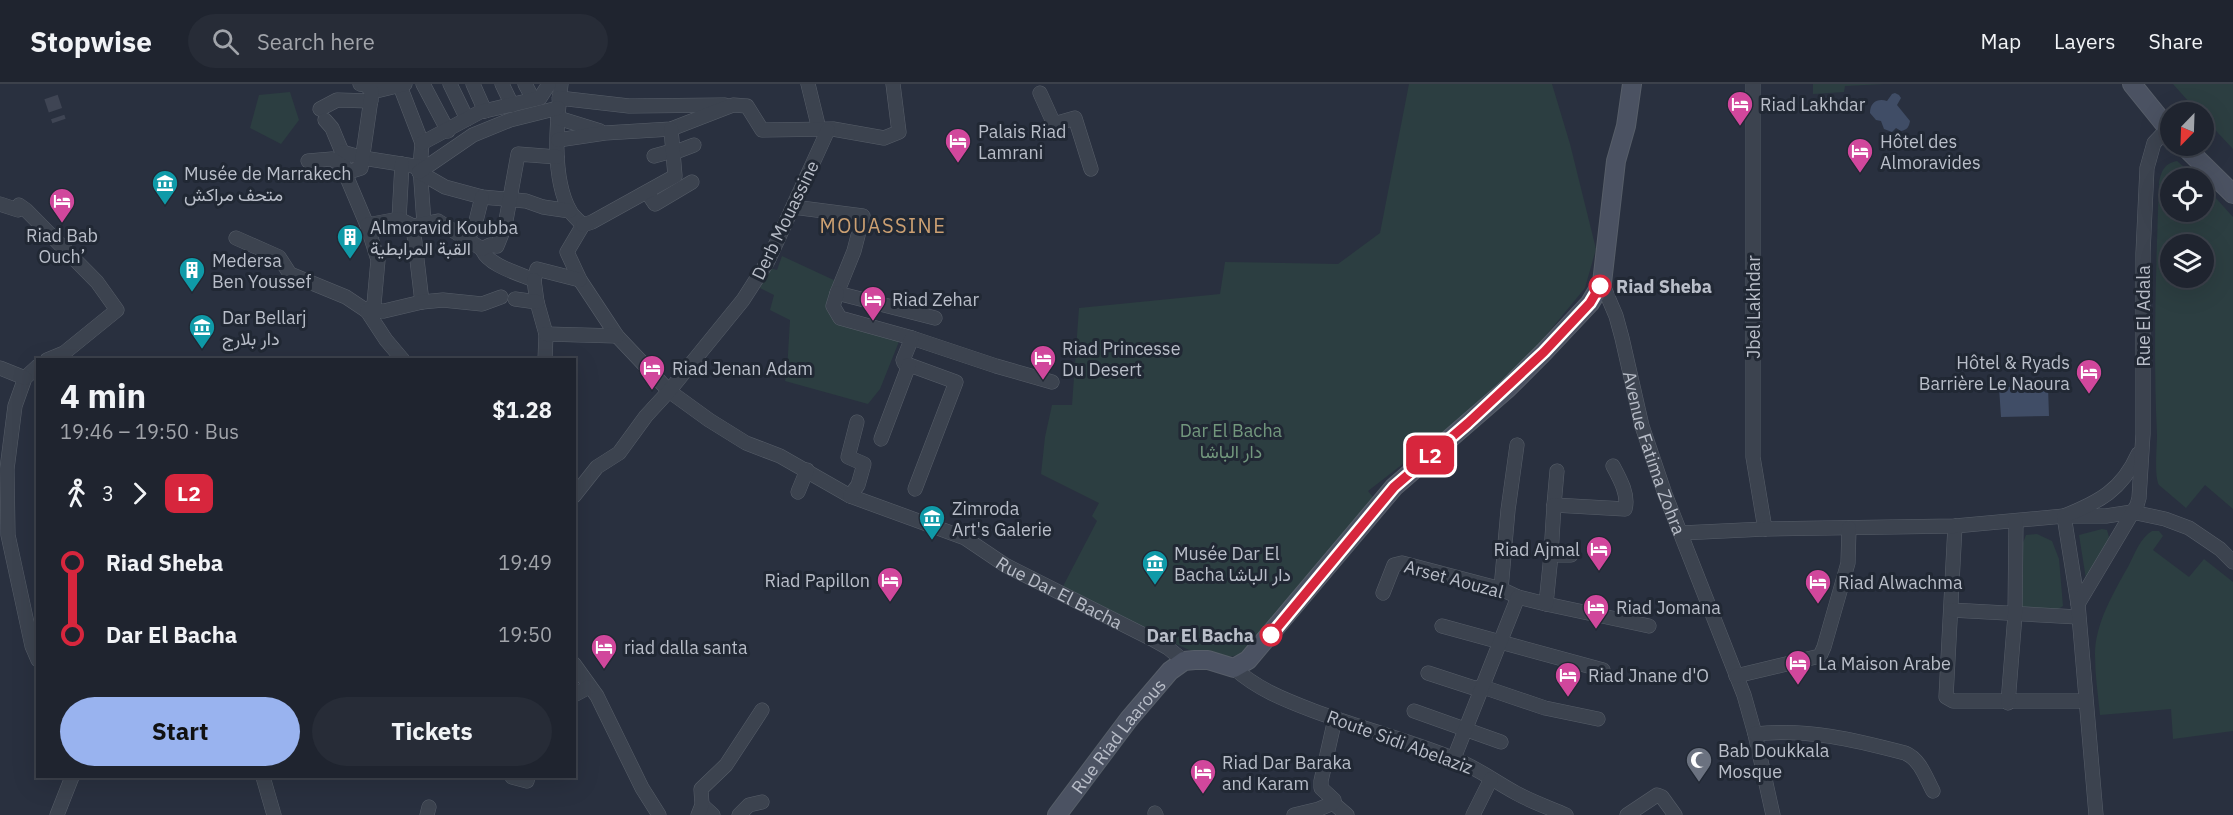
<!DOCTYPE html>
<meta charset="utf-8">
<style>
body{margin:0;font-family:"IBM Plex Sans",Vazirmatn,sans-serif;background:#272c37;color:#f1f3f6;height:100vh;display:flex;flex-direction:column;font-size:22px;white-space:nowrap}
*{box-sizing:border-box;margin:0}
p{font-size:20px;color:#a1a4aa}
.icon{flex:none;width:33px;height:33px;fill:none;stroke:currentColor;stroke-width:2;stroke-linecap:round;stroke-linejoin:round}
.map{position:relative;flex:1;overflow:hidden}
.drawer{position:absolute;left:36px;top:274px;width:540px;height:420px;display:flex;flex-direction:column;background:#1f242f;border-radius:0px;box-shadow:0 6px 24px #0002,0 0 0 2px #3c414b}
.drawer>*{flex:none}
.badge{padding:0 12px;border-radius:9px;font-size:21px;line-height:39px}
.needle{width:39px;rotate:203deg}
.controls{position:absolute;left:2160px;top:18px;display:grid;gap:12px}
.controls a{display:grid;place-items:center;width:54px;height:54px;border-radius:50%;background:#1f242f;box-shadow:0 6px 24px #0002,0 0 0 2px #3c414b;font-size:30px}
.map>.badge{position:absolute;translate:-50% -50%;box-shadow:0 0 0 3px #fff}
.legs{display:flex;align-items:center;gap:9px;height:66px;padding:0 24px;font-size:20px}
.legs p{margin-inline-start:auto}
.overview{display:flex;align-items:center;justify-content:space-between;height:102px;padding:0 24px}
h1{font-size:33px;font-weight:700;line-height:45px}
.cta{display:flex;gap:12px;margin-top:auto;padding:12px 24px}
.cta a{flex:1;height:69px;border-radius:36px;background:#99b3ef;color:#111;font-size:24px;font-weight:700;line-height:69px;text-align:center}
.cta a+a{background:#272c37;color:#f1f3f6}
ul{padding:0 24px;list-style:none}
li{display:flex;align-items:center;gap:21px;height:72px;font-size:22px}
li i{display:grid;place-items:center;width:9px;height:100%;margin:0 8px;background:currentColor}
li i::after{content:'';width:15px;height:15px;margin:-8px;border:4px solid;border-radius:50%;background:#1f242f}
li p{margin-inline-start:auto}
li:first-child i{background:linear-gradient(#0000 50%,currentColor 0)}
li:last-child i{background:linear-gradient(currentColor 50%,#0000 0)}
header{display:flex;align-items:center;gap:36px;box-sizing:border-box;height:84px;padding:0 30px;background:#1f242f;border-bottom:2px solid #3c414b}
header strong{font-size:28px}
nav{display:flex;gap:33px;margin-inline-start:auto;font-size:21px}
.search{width:420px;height:54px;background:#272c37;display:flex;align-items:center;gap:15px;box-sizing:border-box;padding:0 21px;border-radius:33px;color:#a1a4aa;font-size:22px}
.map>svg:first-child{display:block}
.green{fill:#2c3e41;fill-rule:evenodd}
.water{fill:#404d66}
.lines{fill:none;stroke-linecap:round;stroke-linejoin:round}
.street-tunnel{stroke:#3f4554;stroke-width:14;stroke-dasharray:14 7;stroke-linecap:butt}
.street-casing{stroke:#575e69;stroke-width:15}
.secondary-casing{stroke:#575e69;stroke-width:20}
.street{stroke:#3c434f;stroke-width:14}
.secondary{stroke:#4b5262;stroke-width:18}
.line-1-casing{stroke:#fff;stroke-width:14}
.line-1{stroke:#d7263d;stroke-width:9}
.stop-1-dot{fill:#fff;stroke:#d7263d;stroke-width:3}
.labels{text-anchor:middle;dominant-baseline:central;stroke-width:6;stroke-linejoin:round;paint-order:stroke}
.poi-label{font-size:18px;fill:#b9bec9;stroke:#212834;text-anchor:start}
.street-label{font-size:18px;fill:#b9bec9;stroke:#212834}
.stop-label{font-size:18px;font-weight:bold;fill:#b9bec9;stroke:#212834;text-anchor:start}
.park-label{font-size:18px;fill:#73987e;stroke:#212834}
.neighbourhood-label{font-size:20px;letter-spacing:1.5px;fill:#cca072;stroke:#212834}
</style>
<header>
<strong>Stopwise</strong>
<div class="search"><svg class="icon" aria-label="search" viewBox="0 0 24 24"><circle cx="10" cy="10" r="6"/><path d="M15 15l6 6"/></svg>Search here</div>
<nav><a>Map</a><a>Layers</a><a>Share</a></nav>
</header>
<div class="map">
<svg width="2233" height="731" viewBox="0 0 2233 731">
<rect width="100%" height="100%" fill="#29303f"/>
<!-- green -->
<path class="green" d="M1409 0H1552L1570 60 1596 165 1585 204 1519 284 1462 334 1368 407 1373 413 1248 569 1224 574 1196 569 1060 508 1097 437 1092 432 1099 419 1041 390 1045 353 1052 321H1072L1079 224 1220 210 1225 178 1338 180 1380 149Z
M1813 0H1885L1845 2 1844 8 1813 10Z
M2173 0H2233V65L2204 34V28H2198Z
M290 8 299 36 281 60 250 44 259 11Z
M2177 77 2197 94H2170V128H2204V101L2233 133V425L2205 401 2186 424 2159 401C2154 392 2157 364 2157 351 2153 267 2156 183 2159 98 2162 86 2164 80 2177 77ZM2170 160H2204V194H2170Z
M782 172 838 198 832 224 900 255 880 305 868 320 785 297 787 287 790 236 770 226 774 211 760 204 770 184 777 186Z
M2102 445 2107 446 2109 453 2093 493 2086 495 2079 451Z
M2152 447H2159L2163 452 2153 466 2189 493 2204 475 2233 498V647L2173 655 2171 625 2100 631C2098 611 2095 591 2095 571 2095 539 2114 508 2129 481 2135 469 2141 453 2152 447Z
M2037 450 2052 457 2059 475 2063 522 2055 527 2022 525V461L2026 451Z"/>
<!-- water -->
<path class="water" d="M1895 9 1899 11 1901 14 1897 21 1910 37C1909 43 1907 46 1901 47L1896 44 1892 48 1884 45 1881 37 1876 36 1870 29C1870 18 1878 14 1887 17L1892 10Z
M1999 303H2048L2049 332 2001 333Z"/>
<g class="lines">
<!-- street-tunnel -->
<path class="street-tunnel" d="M51 13 59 37"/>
<!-- street casing -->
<g class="street-casing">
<g id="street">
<path d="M423 0 448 47"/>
<path d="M450 0 467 35"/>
<path d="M473 0 485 27"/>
<path d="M502 0 512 21"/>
<path d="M525 0 533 15"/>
<path id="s1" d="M561 0C557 37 551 93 570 127 573 132 579 137 583 141L567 168 580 196 617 252 669 307 709 336 746 359 780 372 850 412 965 454 1005 481 1152 555 1168 564 1184 577"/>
<path d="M808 0 819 45"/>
<path d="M1753 0V373L1765 445"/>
<path d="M400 2 422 59 420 83"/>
<path d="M372 8 405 0"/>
<path d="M1040 9 1054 40 1075 34 1091 85"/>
<path d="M559 14 629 22 725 21"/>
<path d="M320 25 337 16 371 17"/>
<path d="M558 34 600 47"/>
<path d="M325 36 332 44 342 68 345 89 367 141 378 176 374 220 367 227"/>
<path d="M558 56 605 49 671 45 733 21 747 22 762 46 833 45 884 54 899 48 893 0"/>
<path d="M422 59 480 28 540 14 549 0"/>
<path d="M342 68 363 74 420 83 424 139"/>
<path d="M673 69 694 61"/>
<path d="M654 72 672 67"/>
<path d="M308 77 332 75 344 83"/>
<path d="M419 88 445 103 482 113 526 117 543 123 570 127"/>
<path d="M419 88 473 51 510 36 558 24"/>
<path d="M345 89 361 84 372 8 366 1 360 0"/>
<path d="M647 108 655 120 692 98"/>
<path d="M0 120 18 126 19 121 26 126 97 198 117 226 64 269 47 276"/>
<path d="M793 123 863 132 854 167 837 209 935 234"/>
<path d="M399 135 402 80"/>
<path d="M367 141 399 135 413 142 438 137 482 165C487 181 520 190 534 196L537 185 580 196"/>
<path d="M583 141 592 138 675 92 671 45"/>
<path d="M413 142 422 218"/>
<path d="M236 154 279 173 290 190 346 213 367 227 386 256 403 276"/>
<path d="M467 157 476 137 482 113"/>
<path d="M482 165 490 161 497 162 505 142 518 70 557 73"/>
<path d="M534 196 537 218 546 250 545 276"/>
<path id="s2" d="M1602 199 1616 232 1622 254 1642 342 1665 410 1744 611 1755 650 1773 731"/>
<path d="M837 209 833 222 840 234 912 254 996 282 1052 298"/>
<path d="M515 215 537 218"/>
<path d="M367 227H384L422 218 443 216 482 220 501 213"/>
<path d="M546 250 617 252"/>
<path d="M912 254 903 276 904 279 956 298 915 405"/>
<path d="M38 282 25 294 15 322 7 385 8 451 32 562 38 576"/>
<path d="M0 284 25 294"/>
<path d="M881 355 909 281"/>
<path d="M798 408 807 386"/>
<path d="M574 412 597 383 619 369 646 332 669 307 743 216 768 177 828 46"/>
<path d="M850 412 858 401 864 380 848 373 857 338"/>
<path d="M1554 421 1557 387"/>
<path d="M1955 442 1946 613 1953 617H2085"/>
<path d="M1681 449 1765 445 1955 442 2064 432H2106L2132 428 2165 435 2189 444 2220 465 2233 478"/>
<path d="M1551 471 1554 421 1625 425C1629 411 1620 395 1613 382"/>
<path d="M1501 505 1508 426 1517 361"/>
<path d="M1383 509 1394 481 1402 479 1501 505 1518 513"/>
<path d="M1546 520 1649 542"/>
<path d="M2078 520 2064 432C2099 418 2122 406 2138 370"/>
<path d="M1951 526 2078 533"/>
<path d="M1442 542 1603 586"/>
<path d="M574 580 597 612 642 704 659 731"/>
<path d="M1234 584C1257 605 1285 616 1314 627 1360 644 1407 656 1452 674 1476 683 1494 697 1516 709 1532 718 1550 724 1566 731"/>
<path d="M1428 589 1474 604 1483 603 1545 624 1598 635"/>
<path d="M1736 592 1820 572 1824 563 1848 479 1849 444"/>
<path d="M574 611 589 603"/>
<path d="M2008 619 2015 531 2016 437"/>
<path d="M1414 627 1501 658"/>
<path d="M1755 650C1807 644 1855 656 1905 669 1920 675 1926 694 1933 707"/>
<path d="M1454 674 1518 513 1546 520 1551 471H1571"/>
<path d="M263 693 274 731"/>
<path d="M512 693 527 697 528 693"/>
<path d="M1333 719 1347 731"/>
<path d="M702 721 713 731"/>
<path d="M1155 729 1156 731"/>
<path d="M57 731 72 693"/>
<path d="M427 731 429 723"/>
<path d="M698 731 702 721 701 705 726 681 762 626"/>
<path d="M739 731 749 721 762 718"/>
<path d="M1294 731 1319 725 1333 719 1334 716 1321 704V697L1335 635"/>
<path d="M1473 731 1491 695"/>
<path d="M1627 731 1657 711 1662 713 1675 731"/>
<path d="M2096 731 2078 520 2137 421 2139 414 2143 350V169L2147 84 2154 59 2170 42"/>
</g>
</g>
<!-- secondary casing -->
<g class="secondary-casing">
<g id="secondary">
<path d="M2132 0 2170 47"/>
<path d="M2184 62 2233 110"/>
<path id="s3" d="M1057 731 1129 635 1170 587 1184 577 1195 576H1208L1234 584 1248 576 1394 403 1507 305 1544 268 1590 219 1602 199 1616 77 1626 42 1632 0"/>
</g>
</g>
<!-- street -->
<use href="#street" class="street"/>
<!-- secondary -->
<use href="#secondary" class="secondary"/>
</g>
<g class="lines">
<!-- line-1 casing -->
<g class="line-1-casing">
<path id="line-1" d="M1271 551 1394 403 1468 339 1544 268 1590 219 1600 202"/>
</g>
<!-- line-1 -->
<use href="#line-1" class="line-1"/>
</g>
<!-- icons -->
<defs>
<g id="hotel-pin" transform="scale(1.35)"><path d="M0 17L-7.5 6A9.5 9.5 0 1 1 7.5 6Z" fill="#d1479c" stroke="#212834"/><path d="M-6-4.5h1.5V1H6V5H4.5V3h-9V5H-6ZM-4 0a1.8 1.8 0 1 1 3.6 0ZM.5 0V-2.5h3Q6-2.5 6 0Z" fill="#fff"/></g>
<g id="museum-pin" transform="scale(1.35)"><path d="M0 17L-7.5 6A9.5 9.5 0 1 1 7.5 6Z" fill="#0f9aa8" stroke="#212834"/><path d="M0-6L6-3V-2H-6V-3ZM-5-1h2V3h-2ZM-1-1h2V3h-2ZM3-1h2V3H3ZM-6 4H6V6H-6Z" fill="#fff"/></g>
<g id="building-pin" transform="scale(1.35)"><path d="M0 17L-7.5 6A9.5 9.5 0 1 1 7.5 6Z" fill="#0f9aa8" stroke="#212834"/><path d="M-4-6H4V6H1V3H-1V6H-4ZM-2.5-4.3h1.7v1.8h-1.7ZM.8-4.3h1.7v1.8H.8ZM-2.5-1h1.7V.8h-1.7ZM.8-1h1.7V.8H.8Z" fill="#fff"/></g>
<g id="mosque-pin" transform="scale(1.35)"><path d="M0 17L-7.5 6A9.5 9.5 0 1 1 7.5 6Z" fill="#6b7280" stroke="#212834"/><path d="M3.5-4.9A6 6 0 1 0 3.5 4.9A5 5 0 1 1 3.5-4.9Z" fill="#fff"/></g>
</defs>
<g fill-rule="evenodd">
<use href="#hotel-pin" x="1740" y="20"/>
<use href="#hotel-pin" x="958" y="57"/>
<use href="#hotel-pin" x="1860" y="67"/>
<use href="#museum-pin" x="165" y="99"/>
<use href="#hotel-pin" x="62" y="117"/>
<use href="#building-pin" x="350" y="153"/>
<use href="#building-pin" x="192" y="186"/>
<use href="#hotel-pin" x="873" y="215"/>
<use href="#museum-pin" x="202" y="243"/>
<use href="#hotel-pin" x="1043" y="274"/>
<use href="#hotel-pin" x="652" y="284"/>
<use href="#hotel-pin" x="2089" y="288"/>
<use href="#museum-pin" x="932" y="434"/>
<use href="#hotel-pin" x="1599" y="465"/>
<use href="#museum-pin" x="1155" y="479"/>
<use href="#hotel-pin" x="890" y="496"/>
<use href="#hotel-pin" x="1818" y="498"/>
<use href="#hotel-pin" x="1596" y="523"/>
<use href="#hotel-pin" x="604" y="563"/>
<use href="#hotel-pin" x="1798" y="579"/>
<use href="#hotel-pin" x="1568" y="591"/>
<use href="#mosque-pin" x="1699" y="676"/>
<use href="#hotel-pin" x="1203" y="688"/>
</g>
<!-- markers -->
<g class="stop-1-dot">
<circle cx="1600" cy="202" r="10"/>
<circle cx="1271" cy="551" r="10"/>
</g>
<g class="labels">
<!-- poi labels -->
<g class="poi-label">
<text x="1760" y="20">Riad Lakhdar</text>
<text x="978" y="47">Palais Riad<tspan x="978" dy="21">Lamrani</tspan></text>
<text x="1880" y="57">Hôtel des<tspan x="1880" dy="21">Almoravides</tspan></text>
<text x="184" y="89">Musée de Marrakech<tspan x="184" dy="21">متحف مراكش</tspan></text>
<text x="370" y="143">Almoravid Koubba<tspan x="370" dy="21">القبة المرابطية</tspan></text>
<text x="62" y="151" text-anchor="middle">Riad Bab<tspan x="62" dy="21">Ouch’</tspan></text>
<text x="212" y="176">Medersa<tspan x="212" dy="21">Ben Youssef</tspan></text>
<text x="892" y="215">Riad Zehar</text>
<text x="222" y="233">Dar Bellarj<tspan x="222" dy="21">دار بلارج</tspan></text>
<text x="1062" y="264">Riad Princesse<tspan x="1062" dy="21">Du Desert</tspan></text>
<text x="2070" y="278" text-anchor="end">Hôtel &amp; Ryads<tspan x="2070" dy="21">Barrière Le Naoura</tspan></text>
<text x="672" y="284">Riad Jenan Adam</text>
<text x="952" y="424">Zimroda<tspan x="952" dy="21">Art's Galerie</tspan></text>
<text x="1580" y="465" text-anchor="end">Riad Ajmal</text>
<text x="1174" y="469">Musée Dar El<tspan x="1174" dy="21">Bacha دار الباشا</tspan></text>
<text x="870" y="496" text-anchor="end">Riad Papillon</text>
<text x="1838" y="498">Riad Alwachma</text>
<text x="1616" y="523">Riad Jomana</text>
<text x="624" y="563">riad dalla santa</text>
<text x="1818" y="579">La Maison Arabe</text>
<text x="1588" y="591">Riad Jnane d'O</text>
<text x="1718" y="666">Bab Doukkala<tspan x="1718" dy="21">Mosque</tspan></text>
<text x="1222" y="678">Riad Dar Baraka<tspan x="1222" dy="21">and Karam</tspan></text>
</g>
<!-- street labels -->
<g class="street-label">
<text transform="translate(785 136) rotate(-64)">Derb Mouassine</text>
<text transform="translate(1753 223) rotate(-90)">Jbel Lakhdar</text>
<text transform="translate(2143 232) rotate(-90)">Rue El Adala</text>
<text stroke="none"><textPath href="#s2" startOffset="178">Avenue Fatima Zohra</textPath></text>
<text transform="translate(1454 495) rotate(15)">Arset Aouzal</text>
<text stroke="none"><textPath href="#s1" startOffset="795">Rue Dar El Bacha</textPath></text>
<text stroke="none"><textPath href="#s3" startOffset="100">Rue Riad Laarous</textPath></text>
<text transform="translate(1400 658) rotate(20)">Route Sidi Abelaziz</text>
</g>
<!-- stop labels -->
<g class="stop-label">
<text x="1616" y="202">Riad Sheba</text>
<text x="1254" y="551" text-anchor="end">Dar El Bacha</text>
</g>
<!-- park labels -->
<g class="park-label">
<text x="1231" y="346">Dar El Bacha<tspan x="1231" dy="21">دار الباشا</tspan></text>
</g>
<!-- neighbourhood labels -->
<g class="neighbourhood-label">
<text x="883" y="141">MOUASSINE</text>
</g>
</g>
</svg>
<div class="controls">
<a><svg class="needle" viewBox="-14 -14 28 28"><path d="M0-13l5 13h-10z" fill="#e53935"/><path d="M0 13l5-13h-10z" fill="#a1a4aa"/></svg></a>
<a><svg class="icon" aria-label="locate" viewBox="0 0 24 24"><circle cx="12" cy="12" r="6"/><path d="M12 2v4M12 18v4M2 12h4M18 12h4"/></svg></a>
<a><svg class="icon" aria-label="layers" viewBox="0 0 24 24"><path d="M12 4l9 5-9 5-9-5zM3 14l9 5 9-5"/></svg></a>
</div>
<b class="badge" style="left:1430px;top:371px;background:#d7263d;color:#fff">L2</b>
<section class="drawer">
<div class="overview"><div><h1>4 min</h1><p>19:46 – 19:50 · Bus</p></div><b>$1.28</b></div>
<div class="legs"><svg class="icon" aria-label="walk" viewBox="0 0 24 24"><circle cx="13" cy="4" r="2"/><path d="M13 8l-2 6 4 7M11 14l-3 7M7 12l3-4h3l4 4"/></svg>3<svg class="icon" aria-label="forward" viewBox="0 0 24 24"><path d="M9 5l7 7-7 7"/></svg><b class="badge" style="background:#d7263d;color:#fff">L2</b></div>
<ul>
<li><i style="color:#d7263d"></i><b>Riad Sheba</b><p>19:49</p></li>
<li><i style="color:#d7263d"></i><b>Dar El Bacha</b><p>19:50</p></li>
</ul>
<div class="cta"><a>Start</a><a>Tickets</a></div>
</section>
</div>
